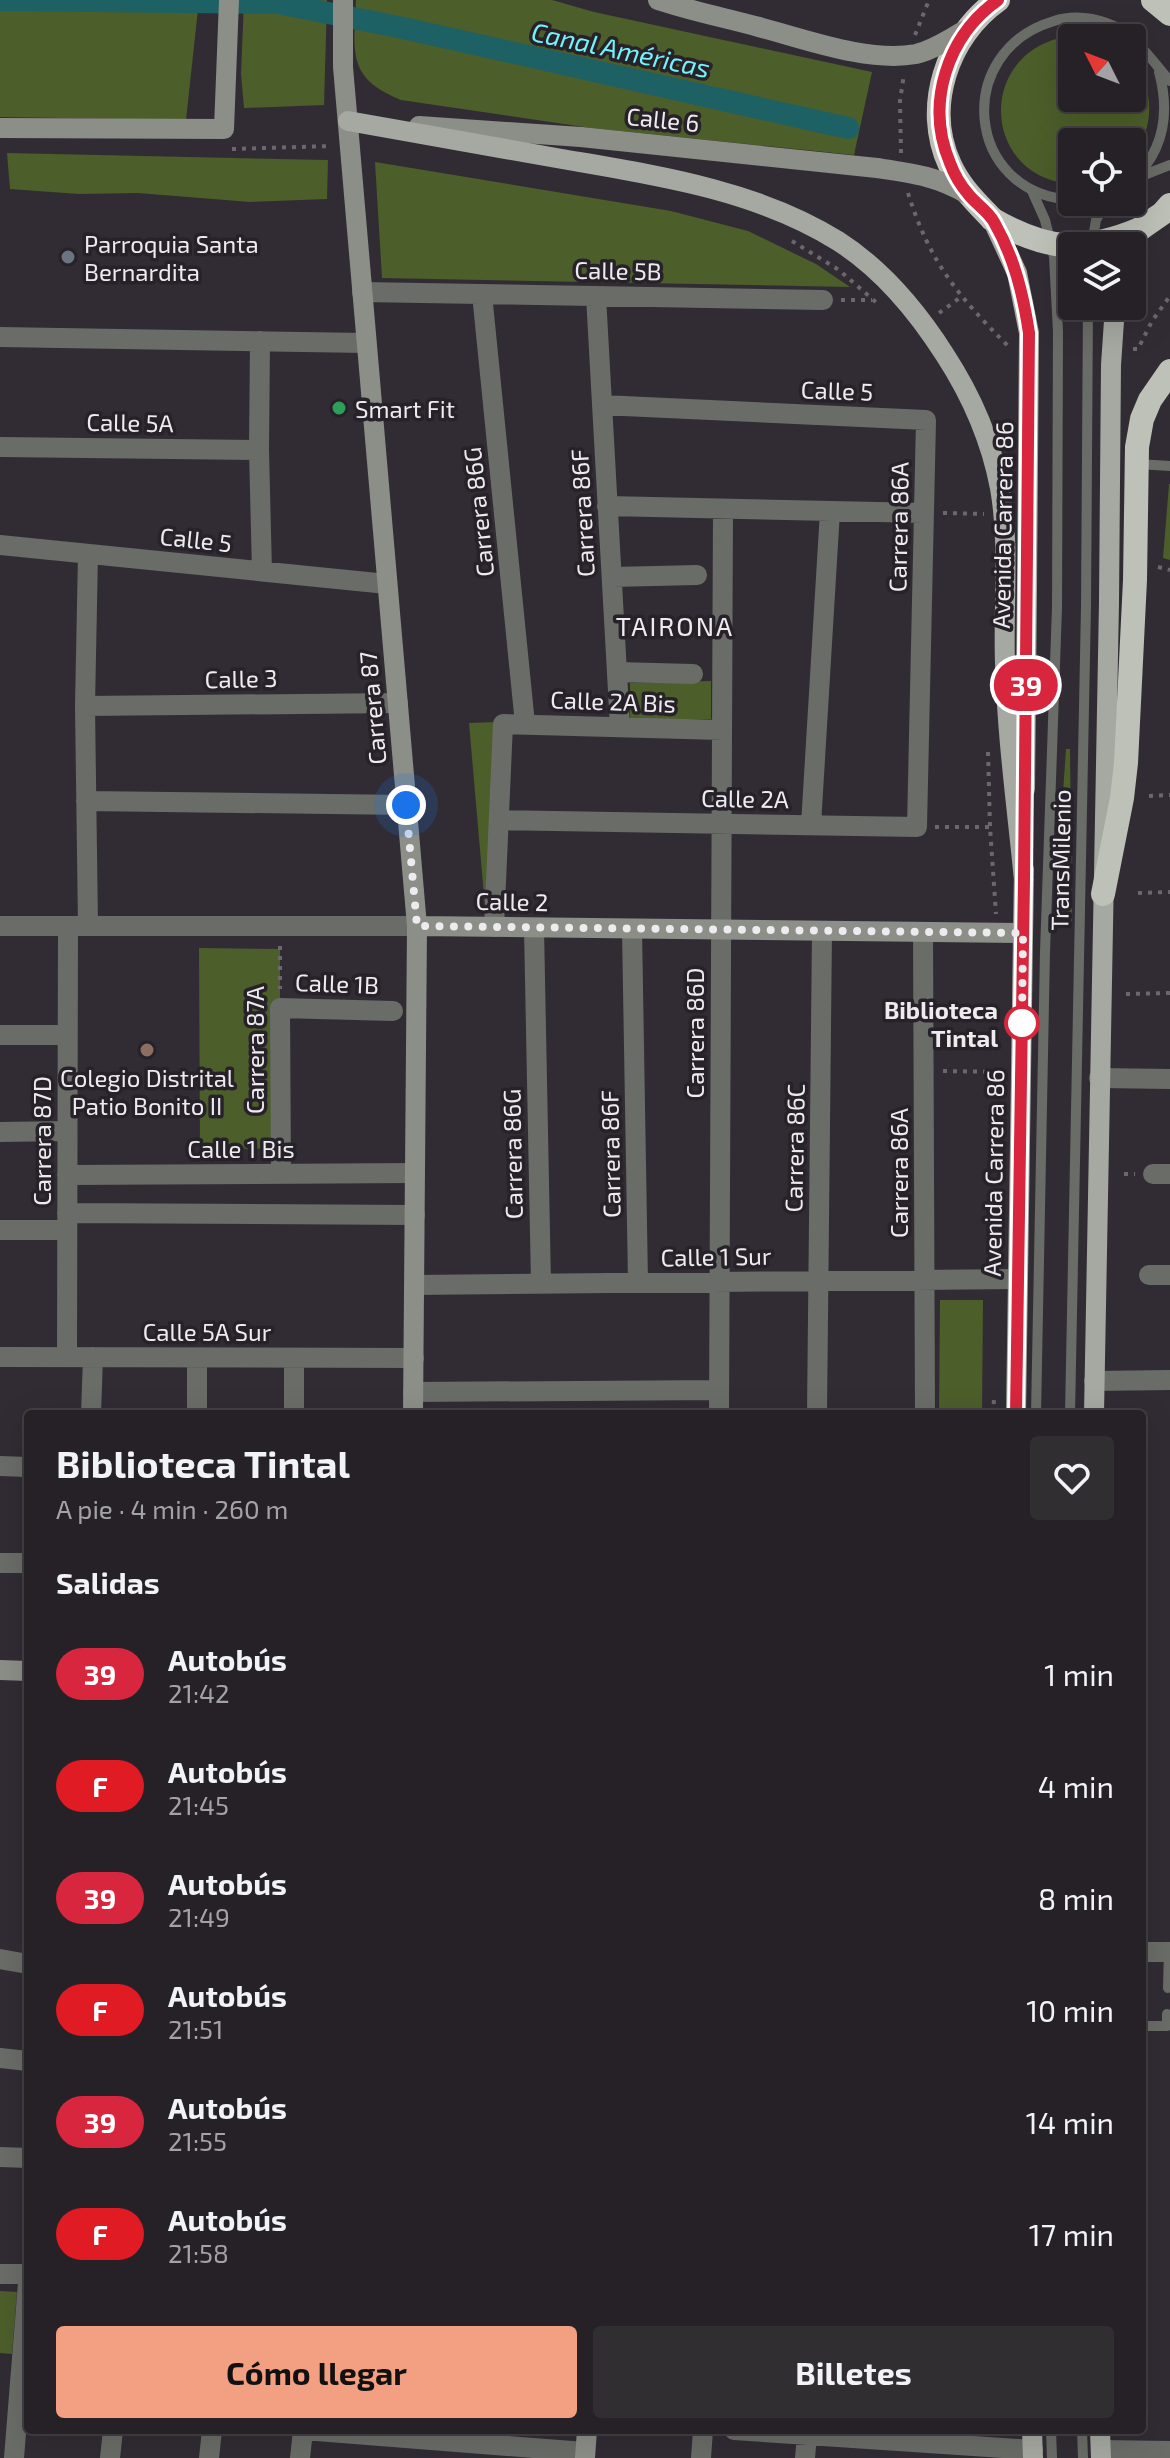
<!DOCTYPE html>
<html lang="es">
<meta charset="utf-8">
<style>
body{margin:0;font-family:"Exo 2",sans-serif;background:#312e32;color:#f1f3f6;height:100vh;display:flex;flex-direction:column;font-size:30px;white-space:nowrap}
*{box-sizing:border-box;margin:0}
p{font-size:26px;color:#a3a3a7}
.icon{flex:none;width:44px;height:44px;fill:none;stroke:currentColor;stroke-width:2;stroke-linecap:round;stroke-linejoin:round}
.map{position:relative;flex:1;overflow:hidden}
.panel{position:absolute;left:24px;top:1410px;width:1122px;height:1024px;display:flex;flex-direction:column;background:#252126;border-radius:8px;box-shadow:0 8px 32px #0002,0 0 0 2px #423e43}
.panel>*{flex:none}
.badge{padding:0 16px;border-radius:26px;font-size:28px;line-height:52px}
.needle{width:52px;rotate:312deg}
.controls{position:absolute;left:1058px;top:24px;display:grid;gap:16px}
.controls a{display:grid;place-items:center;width:88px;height:88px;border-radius:8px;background:#252126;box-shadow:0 8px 32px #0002,0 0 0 2px #423e43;font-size:40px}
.you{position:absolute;width:40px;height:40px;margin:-20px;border:6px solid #fff;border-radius:50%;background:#1a73e8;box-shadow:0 0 0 12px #1a73e833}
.map>.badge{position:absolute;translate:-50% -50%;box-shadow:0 0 0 4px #fff}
h2{padding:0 32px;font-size:30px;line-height:72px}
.round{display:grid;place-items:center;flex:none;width:84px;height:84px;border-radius:8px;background:#312e32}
.head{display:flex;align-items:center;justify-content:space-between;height:136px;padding:0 32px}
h1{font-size:38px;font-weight:700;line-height:60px}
.cta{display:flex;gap:16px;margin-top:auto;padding:16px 32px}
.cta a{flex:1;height:92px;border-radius:8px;background:#f2a081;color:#111;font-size:32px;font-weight:700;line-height:92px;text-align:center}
.cta a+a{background:#312e32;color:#f1f3f6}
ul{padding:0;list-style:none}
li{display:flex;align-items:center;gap:24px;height:112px;padding:0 32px}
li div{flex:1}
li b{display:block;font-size:30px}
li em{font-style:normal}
li .badge{min-width:88px;font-weight:700;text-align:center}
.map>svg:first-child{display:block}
.green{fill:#4c5e2a}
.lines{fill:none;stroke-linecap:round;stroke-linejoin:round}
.canal{stroke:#1e6164;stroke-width:22}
.path{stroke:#6c676d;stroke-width:4;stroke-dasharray:4 6;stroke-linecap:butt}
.lane{stroke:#6a6c68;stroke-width:10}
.street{stroke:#6a6c68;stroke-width:20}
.secondary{stroke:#8c8e88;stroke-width:20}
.primary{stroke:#a5a9a1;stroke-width:20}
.highway{stroke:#bdc1b7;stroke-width:24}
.secondary-bridge{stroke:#8c8e88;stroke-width:20}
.primary-bridge{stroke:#a5a9a1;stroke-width:20}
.highway-bridge{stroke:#bdc1b7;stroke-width:24}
.line-casing{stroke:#fff;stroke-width:18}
.line{stroke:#d7263d;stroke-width:12}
.walk{stroke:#eeebef;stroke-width:8;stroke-dasharray:0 14.4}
.worship-dot{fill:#6b7280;stroke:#272229;stroke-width:3}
.leisure-dot{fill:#2e9e5b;stroke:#272229;stroke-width:3}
.stop-dot{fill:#fff;stroke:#d7263d;stroke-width:4}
.education-dot{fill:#8d6e63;stroke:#272229;stroke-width:3}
.labels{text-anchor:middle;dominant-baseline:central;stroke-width:7;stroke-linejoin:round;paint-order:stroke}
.street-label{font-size:24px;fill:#eeebef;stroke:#272229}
.poi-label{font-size:24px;fill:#eeebef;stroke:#272229;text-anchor:start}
.stop-label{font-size:24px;font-weight:bold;fill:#eeebef;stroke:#272229;text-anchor:end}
.water-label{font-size:26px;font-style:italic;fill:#75f3f9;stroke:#272229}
.neighbourhood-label{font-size:26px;letter-spacing:2px;fill:#eeebef;stroke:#272229}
</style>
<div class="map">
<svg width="1170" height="2458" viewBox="0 0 1170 2458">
<rect width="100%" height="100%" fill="#312c33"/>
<!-- green -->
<path class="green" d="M0 0H199L186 120 0 117Z
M244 0H327L324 105 244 108 241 74Z
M356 0H552L594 12 872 72 854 155 591 128 401 100C346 78 354 52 356 0Z
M1080 35 1093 38H1072V98H1132V61C1156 91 1154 128 1132 158V142H1072V184C977 177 975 41 1080 35Z
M7 153 328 160 327 199 250 202 138 193 79 194 10 189Z
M375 162 671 211 748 231 816 264 850 287 382 278Z
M1169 484H1170V560L1163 558Z
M711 681V719L630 720V683Z
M497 722 485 907 469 723Z
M1066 749H1070L1072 923H1054Z
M199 948 280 949V1148L200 1150Z
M940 1300H983L982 1414H939Z
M0 2291 17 2292 12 2354 0 2353Z"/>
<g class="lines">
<!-- canal -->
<path class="canal" d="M0 0 278 3 403 28 848 128"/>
<!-- path -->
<path class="path" d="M915 35 929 0
M232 149 331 146
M901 153 900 101 904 74
M908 193C930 263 958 296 1009 347
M792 241 839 270 878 304
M841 300H872
M939 313 961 297
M1133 349H1138L1152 321 1170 296
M943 513 984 514
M1158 567 1170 570
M988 752 990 827 996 914
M1149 796 1170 795
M935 827H990
M1138 893 1170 892
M280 946V989
M1126 994 1170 993
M943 1071 1000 1072
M1124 1174H1135
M993 1414 994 1399"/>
<!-- lane -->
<path class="lane" d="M1139 177 1170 165
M1132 181C1164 151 1170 113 1159 72
M1032 191 1045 220 1054 257 1058 331 1057 607 1045 952 1036 1414
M1072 200C965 194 952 51 1054 21 1072 15 1096 17 1114 26 1138 38 1152 61 1170 81
M1092 244 1096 220 1106 202
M1138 464 1170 466
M1070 1414 1086 606 1088 306
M1168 1988 1169 1952
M1142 2026H1167V2014
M1051 2430 1052 2458
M1082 2430 1083 2458"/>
<!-- street -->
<path class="street" d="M362 292 823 300
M482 294 525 724
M596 296 620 727
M0 337 366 343
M260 341 259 450 262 572
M0 447 259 450
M607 506 924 513
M0 545 387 584
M612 577 697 575
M617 672 693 674
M85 706 398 703
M86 801 406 805
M499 820 917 827 926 420 602 405
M811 825 830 511
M0 926H417
M88 926 85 706 88 554
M494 927 503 724 722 730
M534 928 541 1284
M632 929 638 1282
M923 932 925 1414
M0 1035H67
M1099 1078 1170 1079
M0 1132 67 1131
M281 1174 280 1008 393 1011
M1153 1174H1170
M67 1175 415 1173
M67 1213 415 1215
M0 1230H67
M1149 1275H1170
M414 1285 1018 1279
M0 1357 414 1358
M67 1357 68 926
M1094 1381 1170 1380
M413 1392 719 1390
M91 1414 93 1357
M197 1414V1358
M294 1414V1358
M719 1414 723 509
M817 1414 822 931
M0 1466 28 1467
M0 1563H28
M1142 1952H1170
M0 1959 28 1964
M0 2058 28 2061
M0 2157 28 2158
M0 2274H28
M304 2430 585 2452
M734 2430 1033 2450
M1101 2450 1170 2451
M14 2458 28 2283
M110 2458 113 2430
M209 2458 212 2430
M300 2458 303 2430
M701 2458 703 2430
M805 2458 807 2435"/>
<!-- secondary -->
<path class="secondary" d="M343 0V67L417 926 413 1414
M419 126 581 137
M0 128 224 129 229 0
M417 926 1023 933
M0 1670 28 1671
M585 2458 587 2430"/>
<!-- primary -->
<path class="primary" d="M348 121C419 133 490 146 562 159 655 175 757 190 838 241 882 269 917 311 945 355 971 395 991 441 1000 488 1010 546 1003 605 1005 663 1007 736 1017 808 1024 880
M1025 789 1027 585
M1016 1414 1024 869
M1094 1414 1109 602
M1032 2430 1033 2458
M1100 2430 1101 2458"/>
<!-- highway -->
<path class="highway" d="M1153 0 1170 14
M992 219C976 202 960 187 950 165 923 107 947 36 998 0
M1140 229 1163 213 1170 205
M1103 894 1122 798 1126 763 1135 580 1137 447 1142 419 1150 400 1170 371"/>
<!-- secondary-bridge -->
<path class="secondary-bridge" d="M658 0C691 11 726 18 759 27 805 39 869 63 916 54 934 50 950 38 966 30
M581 137 877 168C911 173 937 176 967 194"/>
<!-- primary-bridge -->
<path class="primary-bridge" d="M992 219 1017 273 1029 333 1027 585
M1109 602 1111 365 1115 306"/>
<!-- highway-bridge -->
<path class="highway-bridge" d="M992 219C1047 251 1082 253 1140 229"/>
</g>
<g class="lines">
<!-- line casing -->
<g class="line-casing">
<path id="line" d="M998 0C947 36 925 104 950 163 954 174 962 187 969 195 976 204 988 211 994 222 1014 257 1023 293 1029 333L1024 880 1016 1414"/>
</g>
<!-- line -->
<use href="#line" class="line"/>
<!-- walk -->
<path class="walk" d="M406 805 417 926 1023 933 1022 1023"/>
</g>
<!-- markers -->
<circle class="worship-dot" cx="68" cy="257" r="8"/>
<circle class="leisure-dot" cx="339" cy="408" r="8"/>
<circle class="stop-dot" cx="1022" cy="1023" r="16"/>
<circle class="education-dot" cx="147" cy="1050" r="8"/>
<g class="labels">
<!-- street labels -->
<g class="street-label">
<text transform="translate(663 119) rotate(6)">Calle 6</text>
<text transform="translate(618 270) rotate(1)">Calle 5B</text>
<text transform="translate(837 390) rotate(2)">Calle 5</text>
<text transform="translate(130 422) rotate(1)">Calle 5A</text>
<text transform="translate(478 512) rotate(-96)">Carrera 86G</text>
<text transform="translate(582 513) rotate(-93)">Carrera 86F</text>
<text transform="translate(1002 525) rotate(-89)">Avenida Carrera 86</text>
<text transform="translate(898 527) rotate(-89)">Carrera 86A</text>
<text transform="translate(196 539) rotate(6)">Calle 5</text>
<text transform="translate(241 678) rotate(-1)">Calle 3</text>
<text transform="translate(613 701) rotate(2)">Calle 2A Bis</text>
<text transform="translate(372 708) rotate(-95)">Carrera 87</text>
<text transform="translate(745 798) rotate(1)">Calle 2A</text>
<text transform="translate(1060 860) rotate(-89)">TransMilenio</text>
<text transform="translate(512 901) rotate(1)">Calle 2</text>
<text transform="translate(337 983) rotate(2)">Calle 1B</text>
<text transform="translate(694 1033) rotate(-90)">Carrera 86D</text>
<text transform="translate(254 1050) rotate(-90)">Carrera 87A</text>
<text transform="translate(41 1141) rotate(-90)">Carrera 87D</text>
<text x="241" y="1148">Calle 1 Bis</text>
<text transform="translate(794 1148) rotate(-89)">Carrera 86C</text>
<text transform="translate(512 1154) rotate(-91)">Carrera 86G</text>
<text transform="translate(610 1154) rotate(-91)">Carrera 86F</text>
<text transform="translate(898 1173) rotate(-90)">Carrera 86A</text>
<text transform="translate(993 1173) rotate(-89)">Avenida Carrera 86</text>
<text transform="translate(716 1256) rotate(-1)">Calle 1 Sur</text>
<text x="207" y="1331">Calle 5A Sur</text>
</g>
<!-- poi labels -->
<g class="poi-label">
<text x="84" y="243">Parroquia Santa<tspan x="84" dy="28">Bernardita</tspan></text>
<text x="355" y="408">Smart Fit</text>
<text x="147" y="1077" text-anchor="middle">Colegio Distrital<tspan x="147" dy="28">Patio Bonito II</tspan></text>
</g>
<!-- stop labels -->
<g class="stop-label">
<text x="998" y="1009">Biblioteca<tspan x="998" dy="28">Tintal</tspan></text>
</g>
<!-- water labels -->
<g class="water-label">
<text transform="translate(621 49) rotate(12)">Canal Américas</text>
</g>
<!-- neighbourhood labels -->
<g class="neighbourhood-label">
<text x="675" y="625">TAIRONA</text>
</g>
</g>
</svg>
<div class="controls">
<a><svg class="needle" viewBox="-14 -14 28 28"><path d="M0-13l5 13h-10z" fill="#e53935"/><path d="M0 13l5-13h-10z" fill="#a3a3a7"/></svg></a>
<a><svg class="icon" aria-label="locate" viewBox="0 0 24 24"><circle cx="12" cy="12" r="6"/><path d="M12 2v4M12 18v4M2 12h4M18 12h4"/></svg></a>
<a><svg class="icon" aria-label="layers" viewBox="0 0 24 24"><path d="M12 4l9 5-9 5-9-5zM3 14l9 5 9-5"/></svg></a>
</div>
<div class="you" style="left:406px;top:805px"></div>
<b class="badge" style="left:1026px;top:685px;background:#d7263d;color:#fff">39</b>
<section class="panel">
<div class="head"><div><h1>Biblioteca Tintal</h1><p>A pie · 4 min · 260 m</p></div><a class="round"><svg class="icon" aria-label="heart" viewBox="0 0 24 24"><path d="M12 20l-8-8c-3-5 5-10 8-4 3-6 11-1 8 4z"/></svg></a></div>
<h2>Salidas</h2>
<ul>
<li><span class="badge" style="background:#d7263d;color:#fff">39</span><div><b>Autobús</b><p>21:42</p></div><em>1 min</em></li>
<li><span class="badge" style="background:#e01b24;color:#fff">F</span><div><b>Autobús</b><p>21:45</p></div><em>4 min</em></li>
<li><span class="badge" style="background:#d7263d;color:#fff">39</span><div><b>Autobús</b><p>21:49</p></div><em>8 min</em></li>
<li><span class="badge" style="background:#e01b24;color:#fff">F</span><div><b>Autobús</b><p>21:51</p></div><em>10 min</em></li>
<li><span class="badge" style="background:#d7263d;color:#fff">39</span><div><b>Autobús</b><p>21:55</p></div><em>14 min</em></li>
<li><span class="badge" style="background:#e01b24;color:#fff">F</span><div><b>Autobús</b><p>21:58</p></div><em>17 min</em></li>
</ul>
<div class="cta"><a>Cómo llegar</a><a>Billetes</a></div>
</section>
</div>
